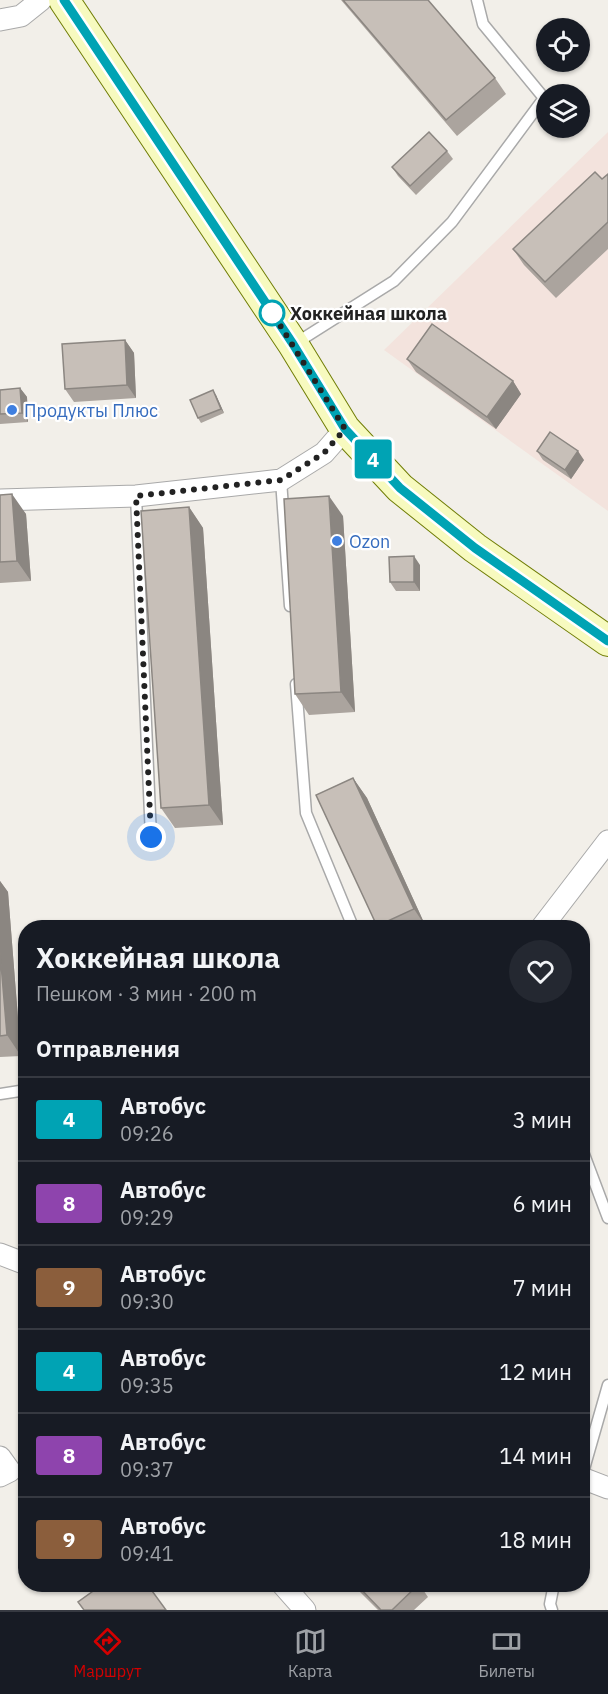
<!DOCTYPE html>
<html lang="ru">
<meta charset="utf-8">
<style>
body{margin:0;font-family:"IBM Plex Sans",sans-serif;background:#242831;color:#f1f3f6;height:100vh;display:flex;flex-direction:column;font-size:22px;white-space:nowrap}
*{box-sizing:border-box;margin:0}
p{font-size:20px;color:#9ea1a6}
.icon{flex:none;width:33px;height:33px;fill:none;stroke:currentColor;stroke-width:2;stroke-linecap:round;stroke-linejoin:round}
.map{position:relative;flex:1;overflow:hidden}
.side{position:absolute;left:18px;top:920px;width:572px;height:672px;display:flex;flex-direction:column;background:#171b24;border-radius:24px;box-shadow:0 2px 4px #0004}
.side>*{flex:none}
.badge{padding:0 12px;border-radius:4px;font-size:21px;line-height:39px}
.buttons{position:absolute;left:536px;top:18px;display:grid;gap:12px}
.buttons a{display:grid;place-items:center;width:54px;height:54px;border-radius:50%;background:#171b24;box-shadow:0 2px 4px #0004;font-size:30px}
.you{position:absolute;width:30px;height:30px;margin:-15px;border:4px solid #fff;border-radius:50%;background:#1a73e8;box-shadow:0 0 0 9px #1a73e833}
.map>.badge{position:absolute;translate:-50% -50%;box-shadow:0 0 0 3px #fff}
h2{padding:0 18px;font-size:22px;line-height:54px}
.round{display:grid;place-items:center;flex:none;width:63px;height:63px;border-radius:32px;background:#242831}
.overview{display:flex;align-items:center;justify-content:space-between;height:102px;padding:0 18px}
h1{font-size:28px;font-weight:800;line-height:45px}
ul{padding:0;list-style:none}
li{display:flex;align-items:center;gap:18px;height:84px;padding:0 18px;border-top:2px solid #363941}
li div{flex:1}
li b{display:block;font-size:22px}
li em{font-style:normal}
li .badge{min-width:66px;font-weight:700;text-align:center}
.tab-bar{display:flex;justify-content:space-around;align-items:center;height:84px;border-top:2px solid #363941;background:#171b24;font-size:16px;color:#9ea1a6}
.tab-bar a{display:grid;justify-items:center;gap:3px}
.tab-bar .on{color:#d40000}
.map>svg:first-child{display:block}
.military{fill:#f3e3dd}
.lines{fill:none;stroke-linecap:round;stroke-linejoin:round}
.lane-casing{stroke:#a9a9a9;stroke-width:13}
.street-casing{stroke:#a9a9a9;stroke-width:23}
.secondary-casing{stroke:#707d05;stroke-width:32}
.lane{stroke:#fff;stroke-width:10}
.street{stroke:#fff;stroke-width:21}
.secondary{stroke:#f7fabf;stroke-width:30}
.wall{fill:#aba49e}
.shaded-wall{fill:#8b8681}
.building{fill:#c7bfb8;stroke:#8b8681;stroke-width:1.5}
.line-casing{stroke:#fff;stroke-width:14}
.line{stroke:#00a3b4;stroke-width:9}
.walk{stroke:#222;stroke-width:6;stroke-dasharray:0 10.8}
.stop-dot{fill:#fff;stroke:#00a3b4;stroke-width:3}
.shop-dot{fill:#3f7fe0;stroke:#fff;stroke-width:2}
.labels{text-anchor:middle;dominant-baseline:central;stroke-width:4.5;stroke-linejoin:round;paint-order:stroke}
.stop-label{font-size:18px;font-weight:bold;fill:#222;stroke:#fff;text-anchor:start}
.shop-label{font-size:18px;fill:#366cbe;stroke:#fff;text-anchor:start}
</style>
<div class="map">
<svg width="608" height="1610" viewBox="0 0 608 1610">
<rect width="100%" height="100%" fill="#f2efe9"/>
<!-- military -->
<path class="military" d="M608 132V511L384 350Z"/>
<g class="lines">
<!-- lane casing -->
<g class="lane-casing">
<path id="lane" d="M296 343 394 281 452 222 544 98 483 24 477 0
M281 480 290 606
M136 496 151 837
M296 684 306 813 353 927
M0 1094 26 1090
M582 1149 608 1218
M582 1476 608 1385
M552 1610 550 1604 554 1584"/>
</g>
<!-- street casing -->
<g class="street-casing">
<path id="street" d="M0 20 21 16 41 0
M0 500 136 496 281 480 324 453 345 429
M542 927 608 841
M0 1254 26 1264
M0 1457 10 1471 0 1476
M582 1478 608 1488
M282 1584 305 1610"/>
</g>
<!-- secondary casing -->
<g class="secondary-casing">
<path id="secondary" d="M64 0 293 344 345 429 400 488 475 548 608 641"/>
</g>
<!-- lane -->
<use href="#lane" class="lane"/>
<!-- street -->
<use href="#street" class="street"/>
<!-- secondary -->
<use href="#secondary" class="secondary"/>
</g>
<!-- wall -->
<path class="wall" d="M341 0H428L495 78 506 94 457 136Z
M447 151 453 159 416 195 398 176 392 167Z
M608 174V249L556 298 524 265 513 249Z
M125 340 134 353 136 398 74 402 65 389Z
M407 359 513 381 521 394 496 429 416 372Z
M20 388 27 397 28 422 0 424V390Z
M216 395 224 413 201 423 198 418Z
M537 451 584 460 571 479 543 460Z
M0 495 26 514 31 581 0 583Z
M189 507 203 528 223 825 175 828 161 808Z
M343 516 355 712 309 715 295 694Z
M420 565V591H396L390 582Z
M353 778 367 798 426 927H378L316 795Z
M0 881 8 892 21 1056 0 1057Z
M352 1584H419L428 1597 414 1610H378Z"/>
<!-- shaded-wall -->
<path class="shaded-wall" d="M125 340 134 353 136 398 127 385Z
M513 381 521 394 496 429 487 417Z
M20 388 27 397 28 422 22 413Z
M213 390 216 395 224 413 221 409Z
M578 451 584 460 571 479 565 470Z
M12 494 26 514 31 581 17 561Z
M329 496 343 516 355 712 341 692Z
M189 507 203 528 223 825 209 805Z
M414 556 420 565V591L414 582Z
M353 778 367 798 426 927 414 909Z
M0 881 8 892 21 1056 7 1035 0 952Z"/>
<!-- building -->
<path class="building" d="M343 0H428L495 78 446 120Z
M429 132 447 151 410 186 392 167Z
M595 172 602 179 608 174V222L545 282 513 249Z
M432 324 513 381 487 417 407 359Z
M125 340 127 385 65 389 62 344Z
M20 388 22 413 0 414V390Z
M213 390 221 409 198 418 190 400Z
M550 432 578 451 565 470 537 451Z
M12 494 17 561 0 562V495Z
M329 496 341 692 295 694 284 499Z
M189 507 209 805 161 808 141 511Z
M414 556V582H390L389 557Z
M353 778 414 909 377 926 316 795Z
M0 952 7 1035 0 1036Z
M103 1584H147L166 1610H84L78 1602Z
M356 1584H419L392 1610H381Z"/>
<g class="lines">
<!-- line casing -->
<g class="line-casing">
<path id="line" d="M64 0 293 344 345 429 400 488 475 548 608 641"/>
</g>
<!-- line -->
<use href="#line" class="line"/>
<!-- walk -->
<path class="walk" d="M151 837 136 496 281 480 324 453 345 429 268 306 272 313"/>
</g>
<!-- markers -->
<circle class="stop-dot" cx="272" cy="313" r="12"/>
<g class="shop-dot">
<circle cx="12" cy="410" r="6"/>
<circle cx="337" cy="541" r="6"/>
</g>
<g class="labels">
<!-- stop labels -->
<g class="stop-label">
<text x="290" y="313">Хоккейная школа</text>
</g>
<!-- shop labels -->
<g class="shop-label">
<text x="24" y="410">Продукты Плюс</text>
<text x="349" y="541">Ozon</text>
</g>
</g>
</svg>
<div class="buttons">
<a><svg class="icon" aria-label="locate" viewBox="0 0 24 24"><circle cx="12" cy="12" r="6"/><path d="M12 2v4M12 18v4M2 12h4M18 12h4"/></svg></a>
<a><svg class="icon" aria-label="layers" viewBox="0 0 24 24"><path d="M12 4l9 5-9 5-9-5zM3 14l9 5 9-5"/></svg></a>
</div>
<div class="you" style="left:151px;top:837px"></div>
<b class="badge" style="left:373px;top:459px;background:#00a3b4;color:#fff">4</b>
<section class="side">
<div class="overview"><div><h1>Хоккейная школа</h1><p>Пешком · 3 мин · 200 m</p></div><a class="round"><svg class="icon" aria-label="heart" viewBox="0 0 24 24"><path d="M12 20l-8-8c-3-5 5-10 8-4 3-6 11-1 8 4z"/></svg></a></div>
<h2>Отправления</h2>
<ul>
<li><span class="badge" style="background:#00a3b4;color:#fff">4</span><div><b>Автобус</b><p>09:26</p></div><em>3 мин</em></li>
<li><span class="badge" style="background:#8e44ad;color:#fff">8</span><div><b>Автобус</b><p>09:29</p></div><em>6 мин</em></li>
<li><span class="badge" style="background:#8b5e3c;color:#fff">9</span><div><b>Автобус</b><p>09:30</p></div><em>7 мин</em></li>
<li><span class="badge" style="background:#00a3b4;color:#fff">4</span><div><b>Автобус</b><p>09:35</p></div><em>12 мин</em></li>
<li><span class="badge" style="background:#8e44ad;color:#fff">8</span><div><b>Автобус</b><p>09:37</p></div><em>14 мин</em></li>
<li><span class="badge" style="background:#8b5e3c;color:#fff">9</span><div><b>Автобус</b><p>09:41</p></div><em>18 мин</em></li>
</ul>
</section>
</div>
<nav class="tab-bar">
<a class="on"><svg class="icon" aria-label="directions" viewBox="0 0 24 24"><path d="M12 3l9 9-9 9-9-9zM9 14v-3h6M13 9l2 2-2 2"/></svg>Маршрут</a>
<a><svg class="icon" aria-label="map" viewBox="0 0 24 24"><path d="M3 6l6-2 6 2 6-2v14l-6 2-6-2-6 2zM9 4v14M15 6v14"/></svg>Карта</a>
<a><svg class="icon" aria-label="tickets" viewBox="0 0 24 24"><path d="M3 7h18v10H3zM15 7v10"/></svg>Билеты</a>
</nav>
